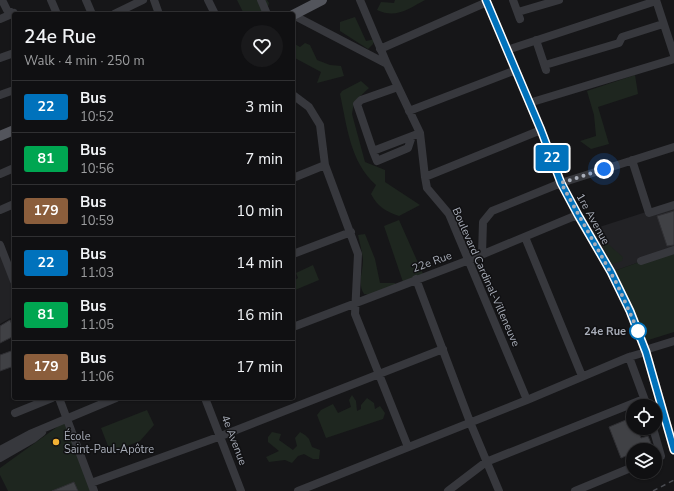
<!DOCTYPE html>
<meta charset="utf-8">
<style>
body{margin:0;font-family:"Nunito Sans",sans-serif;background:#19191b;color:#f1f3f6;height:100vh;display:flex;flex-direction:column;font-size:15px;white-space:nowrap}
*{box-sizing:border-box;margin:0}
p{font-size:13px;color:#9c9d9f}
.icon{flex:none;width:22px;height:22px;fill:none;stroke:currentColor;stroke-width:2;stroke-linecap:round;stroke-linejoin:round}
.map{position:relative;flex:1;overflow:hidden}
.drawer{position:absolute;left:12px;top:12px;width:283px;height:388px;display:flex;flex-direction:column;background:#101012;border-radius:4px;box-shadow:0 1px 3px #0004,0 0 0 1px #303032}
.drawer>*{flex:none}
.badge{padding:0 8px;border-radius:3px;font-size:14px;line-height:26px}
.controls{position:absolute;left:626px;top:399px;display:grid;gap:8px}
.controls a{display:grid;place-items:center;width:36px;height:36px;border-radius:50%;background:#101012;box-shadow:0 1px 3px #0004,0 0 0 1px #303032;font-size:20px}
.you{position:absolute;width:20px;height:20px;margin:-10px;border:3px solid #fff;border-radius:50%;background:#1a73e8;box-shadow:0 0 0 6px #1a73e833}
.map>.badge{position:absolute;translate:-50% -50%;box-shadow:0 0 0 2px #fff}
.round{display:grid;place-items:center;flex:none;width:42px;height:42px;border-radius:21px;background:#19191b}
.head{display:flex;align-items:center;justify-content:space-between;height:68px;padding:0 12px}
h1{font-size:19px;font-weight:600;line-height:30px}
ul{padding:0;list-style:none}
li{display:flex;align-items:center;gap:12px;height:52px;padding:0 12px;border-top:1px solid #303032}
li div{flex:1}
li b{display:block;font-size:15px}
li em{font-style:normal}
li .badge{min-width:44px;font-weight:700;text-align:center}
.map>svg:first-child{display:block}
.built{fill:#222225}
.green{fill:#1e261f}
.building{fill:#404145;stroke:#303034}
.lines{fill:none;stroke-linecap:round;stroke-linejoin:round}
.minor{stroke:#37383d;stroke-width:8}
.major{stroke:#53555c;stroke-width:10}
.rail{stroke:#4a4c52;stroke-width:1.5;stroke-dasharray:5 4;stroke-linecap:butt}
.line-casing{stroke:#fff;stroke-width:9}
.line{stroke:#0072bc;stroke-width:6}
.walk{stroke:#a8adb8;stroke-width:4;stroke-dasharray:0 7.2}
.stop-dot{fill:#fff;stroke:#0072bc;stroke-width:2}
.poi-dot{fill:#f2b134;stroke:#111113;stroke-width:1.5}
.labels{text-anchor:middle;dominant-baseline:central;stroke-width:3;stroke-linejoin:round;paint-order:stroke}
.street-label{font-size:11px;fill:#a8adb8;stroke:#111113}
.stop-label{font-size:11px;font-weight:bold;fill:#a8adb8;stroke:#111113;text-anchor:end}
.poi-label{font-size:11px;fill:#a8adb8;stroke:#111113;text-anchor:start}
</style>
<div class="map">
<svg width="674" height="491" viewBox="0 0 674 491">
<rect width="100%" height="100%" fill="#161618"/>
<!-- built -->
<path class="built" d="M674 203V250L611 272 587 231Z
M0 245 14 281V316L0 324Z"/>
<!-- green -->
<path class="green" d="M237 0H267L269 3 266 14H244Z
M395 0H425C408 9 396 19 377 10L381 2 394 3Z
M355 17 366 41 375 39 373 44 368 49 340 31V22Z
M293 43 300 47 305 43 310 45 317 60 330 65 341 66 344 76 317 83 321 72 293 57Z
M635 75 638 94 598 107 609 144 591 149 580 141 596 136 594 115 587 91Z
M361 81 369 88 354 102 352 114 365 162 385 170V182L420 205 399 216C385 211 378 207 371 194L376 185C350 162 347 126 340 94L342 91Z
M399 220 423 274 403 282 384 226Z
M365 234 375 259 380 283H395V287L370 295 364 294C357 283 363 272 363 260 362 251 360 244 358 235Z
M602 239 623 257 622 261 612 264 600 242Z
M674 250V332L642 342 611 272Z
M313 265 319 280 295 290 293 281 298 278 296 273Z
M352 395 356 401 357 411 361 409V405L367 398 374 403 375 409 380 406 385 413 383 419 326 438 317 415 321 410 333 404 338 413 351 407 349 400Z
M147 410 154 425 140 441 106 454 108 446 101 428Z
M64 422 94 491H8L0 475V468Z
M272 432 281 434 279 440 293 450 297 446 295 438 300 432 305 435 309 439 312 447 320 450 319 459H313L304 454 298 456 292 463 285 460 269 462 266 457 279 451 268 442V437Z"/>
<!-- building -->
<path class="building" d="M674 211V245L667 246 657 216Z
M10 320 14 329V336L0 343V326Z
M14 350V366L0 371V355Z
M633 417V428H637L641 438 648 436 652 446 641 450H633V453L621 458 609 427Z
M74 482 78 491H52Z"/>
<g class="lines">
<!-- minor -->
<path class="minor" d="M2 0 7 10 15 14
M51 0 57 14
M86 0 92 14
M154 0 159 14
M208 0 215 14
M261 0 267 14
M360 0 387 64
M486 0 541 130 561 183 577 215 611 272 630 311 646 352 674 450
M513 0 520 19
M656 0 674 55
M518 12 559 0
M114 14 143 0
M293 15 387 64 420 133 425 177 427 188 449 214 527 400
M0 19 14 13
M536 40 546 70
M380 49 487 2
M507 50 656 1
M0 58 14 53
M545 65 619 43 622 37 663 24
M398 87 361 100 357 104 373 151 420 133
M0 95 14 90
M293 95 309 107 320 125 325 165 358 254 355 314 408 447
M529 103 674 59
M409 111 516 70
M373 151 377 161 408 148 412 136
M632 160 649 213 674 205
M0 174 14 168
M425 177 541 130
M293 178 325 165
M0 210 14 204
M525 237 582 376
M0 245 14 281
M293 254 351 232
M482 254 483 222 492 211 561 183 674 147
M641 261 674 250
M416 279 470 422 499 491
M293 327 469 260 577 215
M645 350 674 341
M629 357 647 406
M59 398 94 491
M205 398 241 491
M15 413 52 398
M653 428 661 456 655 458
M0 450 30 434 116 398
M0 458 33 439 42 432
M91 483 221 436 443 349
M298 491 527 400 629 357 646 352
M448 491 486 462 644 399
M575 491 633 467"/>
<!-- major -->
<path class="major" d="M293 15 322 0
M0 136 14 130"/>
<!-- rail -->
<path class="rail" d="M653 491 674 480"/>
</g>
<g class="lines">
<!-- line casing -->
<g class="line-casing">
<path id="line" d="M486 0 541 130 561 183 578 215 611 272 630 311 646 352 674 450"/>
</g>
<!-- line -->
<use href="#line" class="line"/>
<!-- walk -->
<path class="walk" d="M604 169 561 183 617 284 638 331"/>
</g>
<!-- markers -->
<circle class="stop-dot" cx="638" cy="331" r="8"/>
<circle class="poi-dot" cx="56" cy="442" r="4"/>
<g class="labels">
<!-- street labels -->
<g class="street-label">
<text transform="translate(593 219) rotate(61)">1re Avenue</text>
<text transform="translate(432 262) rotate(-20)">22e Rue</text>
<text transform="translate(486 277) rotate(66)">Boulevard Cardinal-Villeneuve</text>
<text transform="translate(234 440) rotate(69)">4e Avenue</text>
</g>
<!-- stop labels -->
<g class="stop-label">
<text x="626" y="331">24e Rue</text>
</g>
<!-- poi labels -->
<g class="poi-label">
<text x="64" y="436">École<tspan x="64" dy="13">Saint-Paul-Apôtre</tspan></text>
</g>
</g>
</svg>
<div class="controls">
<a><svg class="icon" aria-label="locate" viewBox="0 0 24 24"><circle cx="12" cy="12" r="6"/><path d="M12 2v4M12 18v4M2 12h4M18 12h4"/></svg></a>
<a><svg class="icon" aria-label="layers" viewBox="0 0 24 24"><path d="M12 4l9 5-9 5-9-5zM3 14l9 5 9-5"/></svg></a>
</div>
<div class="you" style="left:604px;top:169px"></div>
<b class="badge" style="left:552px;top:158px;background:#0072bc;color:#fff">22</b>
<section class="drawer">
<div class="head"><div><h1>24e Rue</h1><p>Walk · 4 min · 250 m</p></div><a class="round"><svg class="icon" aria-label="heart" viewBox="0 0 24 24"><path d="M12 20l-8-8c-3-5 5-10 8-4 3-6 11-1 8 4z"/></svg></a></div>
<ul>
<li><span class="badge" style="background:#0072bc;color:#fff">22</span><div><b>Bus</b><p>10:52</p></div><em>3 min</em></li>
<li><span class="badge" style="background:#00a651;color:#fff">81</span><div><b>Bus</b><p>10:56</p></div><em>7 min</em></li>
<li><span class="badge" style="background:#8b5e3c;color:#fff">179</span><div><b>Bus</b><p>10:59</p></div><em>10 min</em></li>
<li><span class="badge" style="background:#0072bc;color:#fff">22</span><div><b>Bus</b><p>11:03</p></div><em>14 min</em></li>
<li><span class="badge" style="background:#00a651;color:#fff">81</span><div><b>Bus</b><p>11:05</p></div><em>16 min</em></li>
<li><span class="badge" style="background:#8b5e3c;color:#fff">179</span><div><b>Bus</b><p>11:06</p></div><em>17 min</em></li>
</ul>
</section>
</div>
